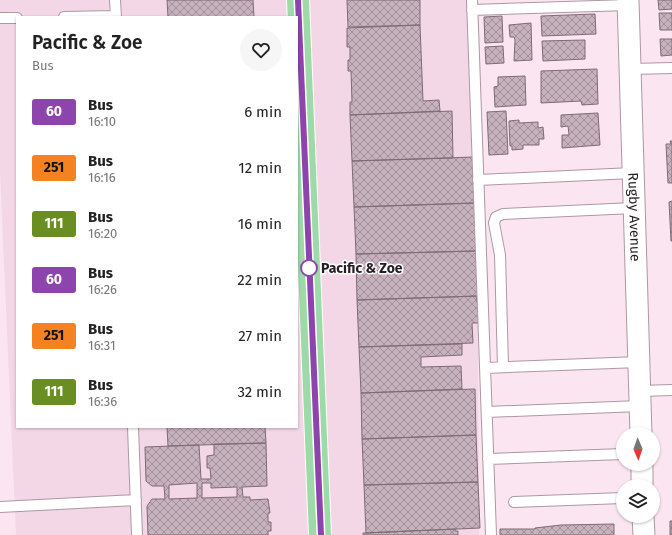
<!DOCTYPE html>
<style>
body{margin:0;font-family:"Fira Sans",sans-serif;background:#f6f6f6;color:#222;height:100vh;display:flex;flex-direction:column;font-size:15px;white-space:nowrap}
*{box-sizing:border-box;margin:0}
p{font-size:13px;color:#767676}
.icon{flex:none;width:22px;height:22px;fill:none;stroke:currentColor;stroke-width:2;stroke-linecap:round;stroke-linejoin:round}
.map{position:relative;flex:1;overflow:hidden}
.drawer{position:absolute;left:16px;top:16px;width:282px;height:412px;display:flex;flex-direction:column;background:#fff;border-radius:0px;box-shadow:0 1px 3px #0004}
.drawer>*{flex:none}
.badge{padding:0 8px;border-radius:3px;font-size:14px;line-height:26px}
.needle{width:26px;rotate:178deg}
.fabs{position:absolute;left:616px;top:427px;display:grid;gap:8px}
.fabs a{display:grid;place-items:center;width:44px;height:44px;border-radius:50%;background:#fff;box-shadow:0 1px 3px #0004;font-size:20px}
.map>.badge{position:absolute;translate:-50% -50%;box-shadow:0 0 0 2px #fff}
.round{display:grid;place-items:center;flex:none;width:42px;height:42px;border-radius:21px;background:#f6f6f6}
.summary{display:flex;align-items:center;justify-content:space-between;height:68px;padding:0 16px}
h1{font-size:19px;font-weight:600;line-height:30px}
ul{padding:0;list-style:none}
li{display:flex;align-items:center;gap:12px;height:56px;padding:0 16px}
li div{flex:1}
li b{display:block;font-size:15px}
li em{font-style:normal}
li .badge{min-width:44px;font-weight:700;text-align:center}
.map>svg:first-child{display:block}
.built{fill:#f4d7e7;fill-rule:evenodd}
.building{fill:url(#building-cross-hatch);stroke:#7d6b75;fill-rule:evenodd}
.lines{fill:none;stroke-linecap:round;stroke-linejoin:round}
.service-casing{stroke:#ab98a3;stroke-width:12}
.minor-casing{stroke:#ab98a3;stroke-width:23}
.primary-casing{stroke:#fff;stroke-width:24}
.service{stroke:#fff;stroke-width:10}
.minor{stroke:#fff;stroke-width:21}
.primary{stroke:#9edaa7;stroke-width:22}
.line-casing{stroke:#fff;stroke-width:9}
.line{stroke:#8e44ad;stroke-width:6}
.stop-dot{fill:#fff;stroke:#8e44ad;stroke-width:2}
.labels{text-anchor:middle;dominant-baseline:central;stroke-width:3;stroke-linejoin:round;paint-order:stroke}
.street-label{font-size:14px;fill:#241d21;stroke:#fff}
.stop-label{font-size:14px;font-weight:bold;fill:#241d21;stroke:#fff;text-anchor:start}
</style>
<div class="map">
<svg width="672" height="535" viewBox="0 0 672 535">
<defs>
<pattern id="building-cross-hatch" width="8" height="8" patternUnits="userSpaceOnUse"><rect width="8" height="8" fill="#c6b1bd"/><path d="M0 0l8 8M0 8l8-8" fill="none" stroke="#a18f99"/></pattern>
</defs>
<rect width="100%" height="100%" fill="#fbe5f1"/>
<!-- built -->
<path class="built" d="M0 0H476L479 535H16L0 173ZM17 17H297V427H17Z"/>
<!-- building -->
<path class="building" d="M167 0H253L254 17H168Z
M347 0H420V25L348 27Z
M658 0H672V9L659 10Z
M659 13H672V30H660Z
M595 14 596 34 542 36 541 16Z
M502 16 503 42 485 43 484 17Z
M531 23 532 60 514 61 515 40 514 37H510L509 25Z
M420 25 423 101 439 100 440 111 350 115V102H352L351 71H348V60H350V47H347V28Z
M660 39H672V55L661 56Z
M585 40V59L543 61 542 41Z
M503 46 504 63 486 64 485 47Z
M597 69 598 104 582 105 581 101 541 103V71Z
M525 76 526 105 495 107 494 87 498 86V77Z
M452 111 453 158 352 161 350 115Z
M506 111 508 154 489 155 487 112Z
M598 113 600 145 562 148V135H569L568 126 561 127V115Z
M519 120V123L538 122V128L543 127 544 139H539V145H523V149L512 150V146H510L509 123V121Z
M670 141H672V183H668L666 144H671Z
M474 157 475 203 354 207 352 161Z
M672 201V241H671L669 202Z
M475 203 477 251 356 254 354 207Z
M477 251 479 296 357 300 356 254Z
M476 296 481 323H472L473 343 359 347 357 300Z
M462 344V355L421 357V367L461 366 462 389 361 393 359 347Z
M475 389 476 435 362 439 361 393Z
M167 427H265L266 443 168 446Z
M476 435 478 482 364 485 362 439Z
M266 443 267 486 242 487 243 497H250V500L268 499 270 513H268V522H271V531H268V535H148L147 506 152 499H165L164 486H152L146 481 145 447 199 445 201 479H211L210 468H207V456L214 455V444ZM197 483V498L169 499V485ZM202 483H211V488L237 487V497L202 498Z
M478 482 480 528 366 533 364 485Z
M670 521H672V535H670Z
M614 524V535H500V529H535V528L561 525Z
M455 529V531H458V535H363V533Z"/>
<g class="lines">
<!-- service casing -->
<g class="service-casing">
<path id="service" d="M115 0 116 17
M472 0 491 535
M472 10 629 5
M64 17 116 16
M0 18H17
M631 69 672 68
M478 180 633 173
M503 367 500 255 494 223 496 217 503 214 634 208
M485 368 639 362
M640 391 672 390
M487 412 640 406
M133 427 137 535
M488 459 623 454
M514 502 623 498
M0 507 136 500"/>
</g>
<!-- minor casing -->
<g class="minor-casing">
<g id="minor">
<path id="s1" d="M628 0 641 434"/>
<path d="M642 464V486"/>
<path d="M643 516 644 535"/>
</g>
</g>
<!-- primary casing -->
<g class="primary-casing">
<path id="primary" d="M298 0 320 535"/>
</g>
<!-- service -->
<use href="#service" class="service"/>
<!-- minor -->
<use href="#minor" class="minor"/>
<!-- primary -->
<use href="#primary" class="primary"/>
</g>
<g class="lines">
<!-- line casing -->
<g class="line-casing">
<path id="line" d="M298 0 321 535"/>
</g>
<!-- line -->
<use href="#line" class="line"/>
</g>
<!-- markers -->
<circle class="stop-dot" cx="309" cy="268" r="8"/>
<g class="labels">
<!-- street labels -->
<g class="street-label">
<text stroke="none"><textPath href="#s1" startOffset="217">Rugby Avenue</textPath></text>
</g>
<!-- stop labels -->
<g class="stop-label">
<text x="321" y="268">Pacific &amp; Zoe</text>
</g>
</g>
</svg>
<div class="fabs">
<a><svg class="needle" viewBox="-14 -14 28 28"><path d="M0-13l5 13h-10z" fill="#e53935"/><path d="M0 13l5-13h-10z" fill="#767676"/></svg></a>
<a><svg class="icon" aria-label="layers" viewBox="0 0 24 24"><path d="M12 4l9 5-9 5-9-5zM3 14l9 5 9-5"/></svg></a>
</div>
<section class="drawer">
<div class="summary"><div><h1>Pacific &amp; Zoe</h1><p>Bus</p></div><a class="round"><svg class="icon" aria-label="heart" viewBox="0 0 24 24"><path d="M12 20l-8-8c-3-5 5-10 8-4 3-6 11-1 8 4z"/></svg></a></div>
<ul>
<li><span class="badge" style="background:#8e44ad;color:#fff">60</span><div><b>Bus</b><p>16:10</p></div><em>6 min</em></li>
<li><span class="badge" style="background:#f58220;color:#111">251</span><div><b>Bus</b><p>16:16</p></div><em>12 min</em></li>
<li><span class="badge" style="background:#6b8e23;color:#fff">111</span><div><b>Bus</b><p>16:20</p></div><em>16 min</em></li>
<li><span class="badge" style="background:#8e44ad;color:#fff">60</span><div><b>Bus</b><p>16:26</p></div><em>22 min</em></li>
<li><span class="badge" style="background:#f58220;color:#111">251</span><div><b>Bus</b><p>16:31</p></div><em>27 min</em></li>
<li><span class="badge" style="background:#6b8e23;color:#fff">111</span><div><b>Bus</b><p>16:36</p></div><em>32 min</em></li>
</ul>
</section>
</div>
